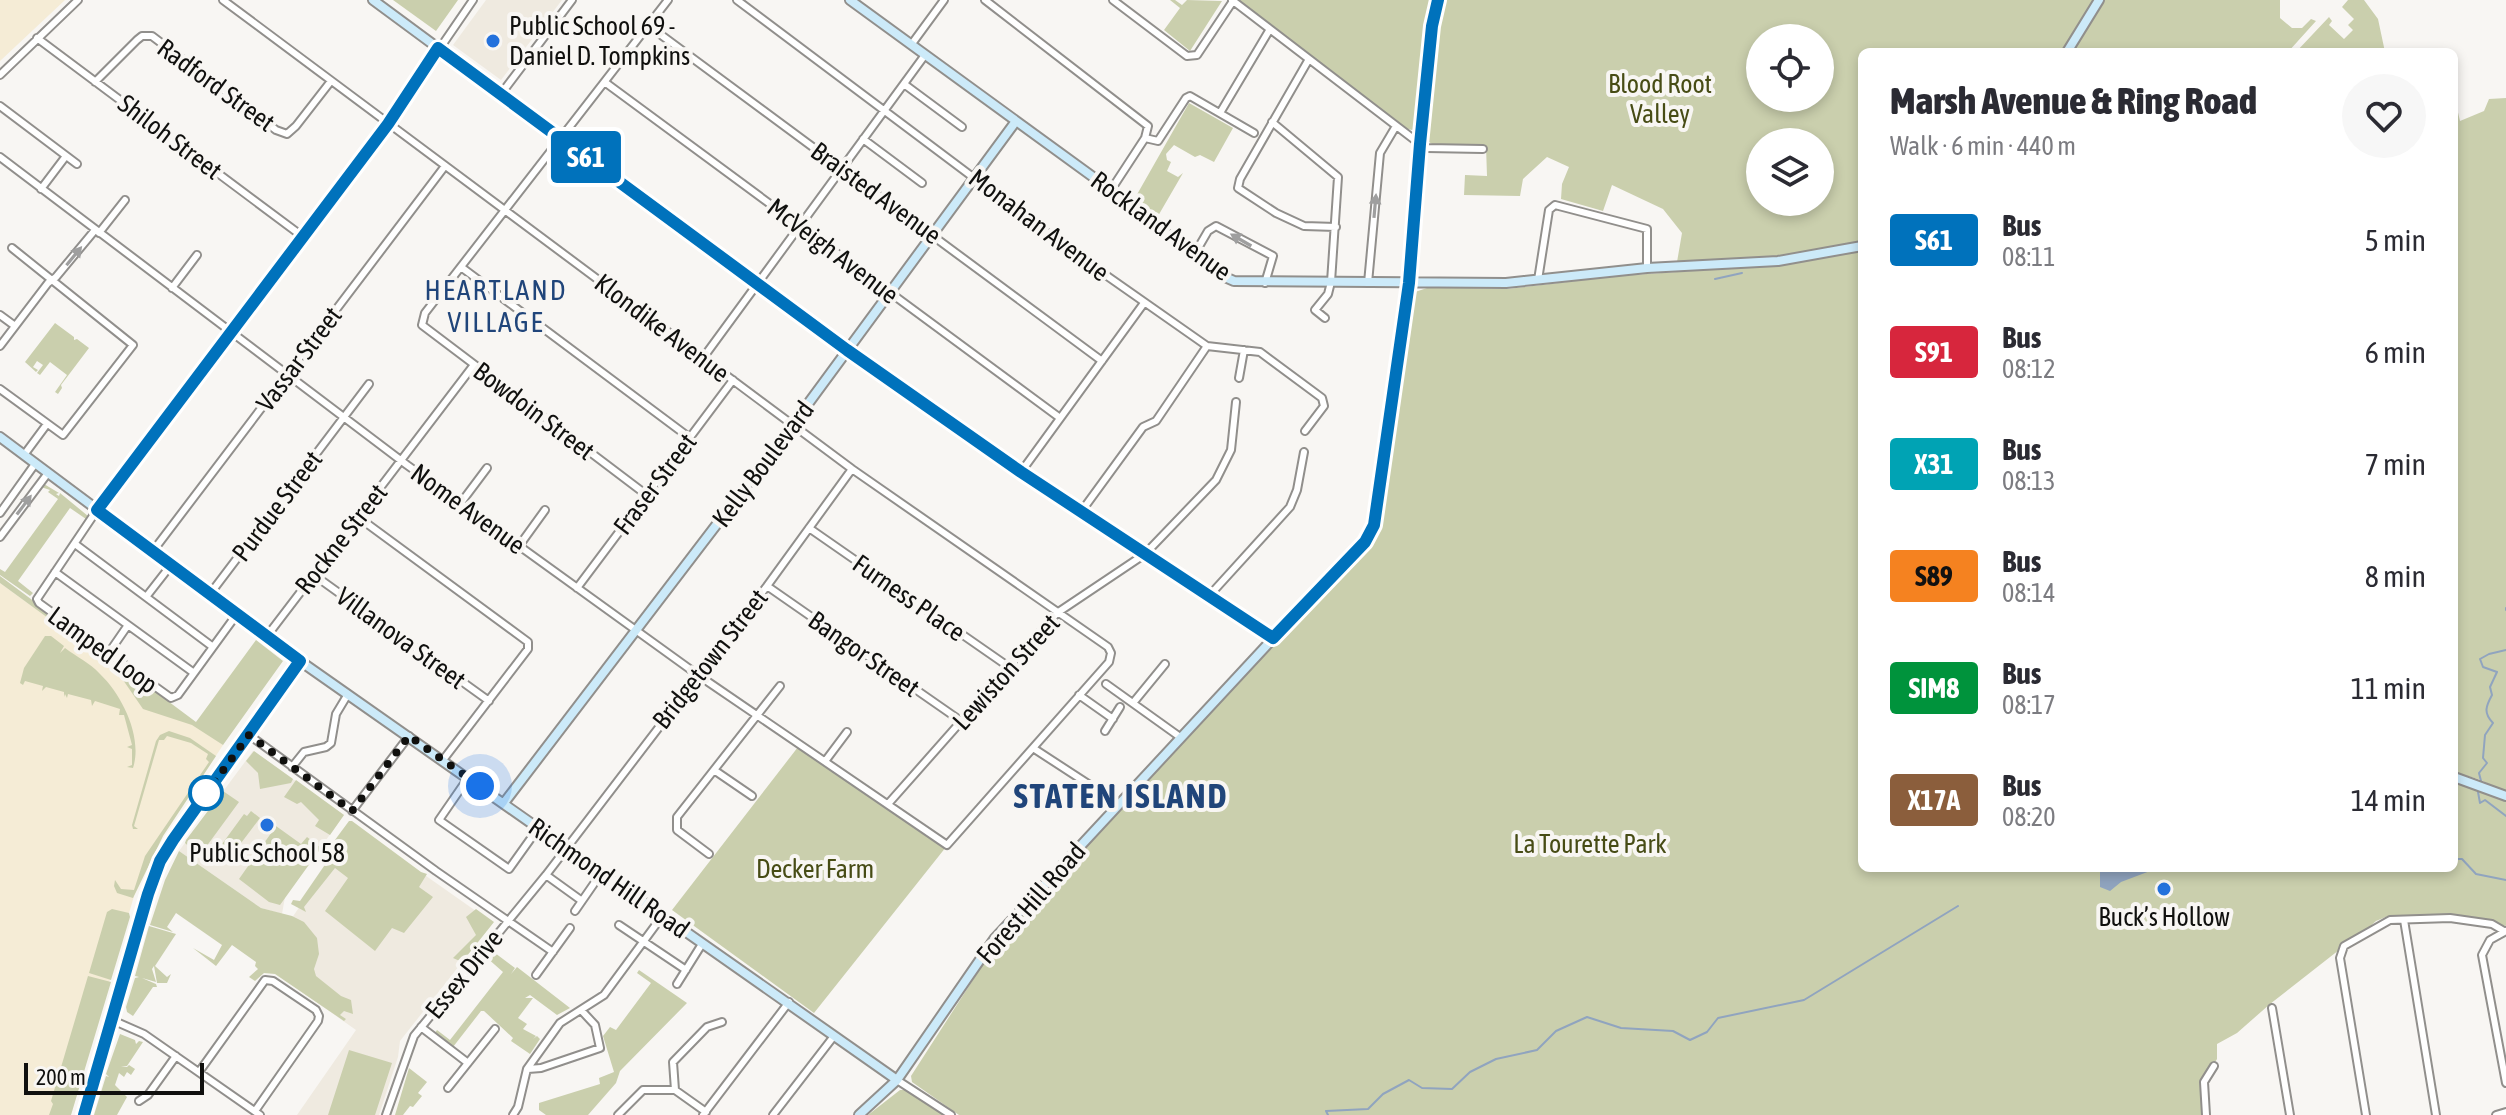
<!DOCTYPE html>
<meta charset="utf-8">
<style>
body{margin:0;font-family:"Asap Condensed",sans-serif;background:#f7f7f7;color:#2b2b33;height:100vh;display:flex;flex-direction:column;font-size:30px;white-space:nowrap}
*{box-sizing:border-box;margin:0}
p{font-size:26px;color:#7c7c81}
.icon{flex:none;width:44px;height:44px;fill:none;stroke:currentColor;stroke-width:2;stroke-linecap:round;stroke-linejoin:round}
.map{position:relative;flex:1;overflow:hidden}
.details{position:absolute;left:1858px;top:48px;width:600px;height:824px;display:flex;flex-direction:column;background:#fff;border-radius:12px;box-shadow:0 4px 12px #0003}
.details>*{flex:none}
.badge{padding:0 16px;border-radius:6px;font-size:28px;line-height:52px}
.buttons{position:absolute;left:1746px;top:24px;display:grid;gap:16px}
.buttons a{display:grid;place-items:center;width:88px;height:88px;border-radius:50%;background:#fff;box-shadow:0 4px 12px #0003;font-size:40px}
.scale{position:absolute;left:24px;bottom:20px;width:180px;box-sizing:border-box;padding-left:8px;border:4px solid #10100e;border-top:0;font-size:22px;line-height:28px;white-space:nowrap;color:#10100e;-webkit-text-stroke:6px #f8f6f3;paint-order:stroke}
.you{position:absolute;width:40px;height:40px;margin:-20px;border:6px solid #fff;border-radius:50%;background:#1a73e8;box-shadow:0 0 0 12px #1a73e833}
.map>.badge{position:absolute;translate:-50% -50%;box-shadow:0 0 0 4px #fff}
.round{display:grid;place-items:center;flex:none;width:84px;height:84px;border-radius:42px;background:#f7f7f7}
.overview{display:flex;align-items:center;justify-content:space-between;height:136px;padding:0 32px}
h1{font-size:38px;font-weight:800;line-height:60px}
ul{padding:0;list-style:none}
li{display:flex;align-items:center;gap:24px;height:112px;padding:0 32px}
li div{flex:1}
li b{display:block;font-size:30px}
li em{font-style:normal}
li .badge{min-width:88px;font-weight:700;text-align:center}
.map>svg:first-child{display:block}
.commercial{fill:#f5ecd6}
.built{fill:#efeae0}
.green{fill:#cacfad;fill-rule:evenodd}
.water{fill:#90a4bf}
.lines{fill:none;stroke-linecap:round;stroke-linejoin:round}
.stream{stroke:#90a4bf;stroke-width:2}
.street-casing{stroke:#918f8c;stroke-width:10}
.secondary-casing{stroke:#918f8c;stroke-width:12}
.street{stroke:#fff;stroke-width:6}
.secondary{stroke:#cceaf9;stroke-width:8}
.oneway{fill:#9f9f9f}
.line-casing{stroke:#fff;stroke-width:18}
.line{stroke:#0072bc;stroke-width:12}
.walk{stroke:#10100e;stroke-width:8;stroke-dasharray:0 14.4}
.poi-dot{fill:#2371dc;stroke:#f8f6f3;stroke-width:3}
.stop-dot{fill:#fff;stroke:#0072bc;stroke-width:4}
.labels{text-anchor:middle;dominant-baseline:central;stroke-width:8;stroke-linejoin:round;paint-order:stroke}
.poi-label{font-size:26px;fill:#10100e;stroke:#f8f6f3}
.park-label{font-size:26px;fill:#474c15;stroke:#f8f6f3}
.street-label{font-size:26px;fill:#10100e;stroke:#f8f6f3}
.neighbourhood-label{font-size:28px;letter-spacing:2px;fill:#20457a;stroke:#f8f6f3}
.district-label{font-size:34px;font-weight:bold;letter-spacing:2px;fill:#20457a;stroke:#f8f6f3}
</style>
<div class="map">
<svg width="2506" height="1115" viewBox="0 0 2506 1115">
<rect width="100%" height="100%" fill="#f8f6f3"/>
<!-- commercial -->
<path class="commercial" d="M0 0H65L0 61Z
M0 583 223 745 163 836 134 896 71 1115H0Z"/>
<!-- built -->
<path class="built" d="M486 0H562L501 80 453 45Z
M253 751 344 815 285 897 282 914 261 908 179 851Z
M355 826 493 923 400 1041 398 1057 379 1115H297L356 1030 261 963Z"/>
<!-- green -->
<path class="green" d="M393 0H458L436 31Z
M1170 0H1175L1182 5 1187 0 1222 1 1190 51 1164 30 1180 8Z
M1238 0H1432L1417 128 1412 130 1404 128Z
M1442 0H2095L2063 52H1862V243L1760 259 1677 262 1682 233 1663 209 1612 185 1603 211 1561 199 1562 184 1569 167 1547 157 1523 179 1520 196 1464 195 1465 175 1487 176 1486 146 1432 144 1426 140 1438 17ZM1760 38H1820V98H1760ZM1760 142H1820V202H1760Z
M2104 0H2280V18L2292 28H2302L2311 19 2316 21 2288 52H2072Z
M2348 0H2364L2378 19 2385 52H2296L2329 17 2332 21 2329 25 2344 39 2353 30 2348 25 2354 19 2342 7Z
M2506 98V793L2481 780 2454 772V109L2457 108 2460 121 2484 111 2489 99Z
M1189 103 1233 128 1214 162 1200 155 1195 157 1174 145 1166 154 1167 160 1171 162 1167 171 1178 177 1183 173 1158 216 1135 198Z
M1862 251V868H2454V784L2475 788 2506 802V926L2457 915 2388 916 2376 921 2365 931 2350 938 2339 950 2270 1004 2237 1033 2217 1044V1059L2201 1085 2203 1115H959L912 1082 911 1076 998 941 1371 541 1378 528 1384 501 1415 292 1430 287 1508 289 1617 276 1781 265Z
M55 323 74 337V340L77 339 89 348 61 385 62 388 58 394 55 392 67 375 50 362 40 375 37 373 43 365 37 361 33 367 38 370 36 372 25 362Z
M44 484 59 493 56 494 59 496 60 493 88 516 86 519 70 508 18 581 33 593 30 596 0 575V569L5 572 58 499 48 492 50 490 41 487Z
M0 576 196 722 256 640 283 661 223 745 192 725 143 709 121 677 100 656 0 583Z
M45 636H51L64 646 60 653 65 648C78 658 89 662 100 674 122 695 143 737 133 768L127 767 132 765V749L127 747 132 745 124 715H119L120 709 95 701 92 706 91 700 68 694 67 698 65 694 64 697V692L46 687 42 691 43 686 25 681 23 685 20 683 24 668Z
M169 731 190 738 216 756 163 836 133 898 117 893 114 886 115 880 121 889 134 890 145 856 209 762 206 759 208 754 191 743 167 736 164 740H159L134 826 138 829H133L132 825 156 741 160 735Z
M798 747 946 847 814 1013 672 910Z
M254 751 293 779 291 783 260 789 258 773 246 761Z
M296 780 344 815 330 835 315 826 319 820 301 802 297 804 284 797Z
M223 791 239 802 206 847C198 853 192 849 185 843L186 840Z
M251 811 260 818 226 863 214 855 244 814 247 816Z
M349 821H352L421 872 427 874 419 887 433 897 404 933 392 928 375 951 325 911 348 878 335 868 304 907 306 912 291 904 293 900 300 901 333 853 329 848Z
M276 826 301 844 307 837 321 848 280 905 269 902 239 879Z
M179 851 261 908 292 916 304 922 317 938 319 954 314 969 316 976 341 996 351 1000 353 1014 344 1011 340 1015 346 1019 344 1021 275 974 264 973 255 981 249 977 258 969 255 966 256 962 232 945 216 966 193 948 214 960 222 945 176 913 167 927 173 932 150 925 165 880Z
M112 909 129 913 130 917 111 980 89 973 107 912Z
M476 909 494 922 462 962 453 958 476 935 466 917Z
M149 926 176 934 155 966 167 977 171 974 167 983H157L154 966 152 969 156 982 142 978 156 984 157 987H153L133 1016 127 1012 126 1007 135 978 139 977 135 976Z
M491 950 515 968 511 974 517 967 570 1008 557 1015 530 995 525 998H533L518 1018 527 1024 523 1029 536 1036 533 1039 537 1036 540 1039 530 1054 511 1041 513 1038 484 1011H481L453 1047 435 1033 437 1030 450 1040 503 972 486 957Z
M639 970 687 1003 620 1071 616 1083 588 1115H546L539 1110V1103L600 1084 599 1078 614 1072 603 1036 610 1027 616 1030 651 983 637 973Z
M88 976 111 982 71 1115H49L53 1104 51 1101Z
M120 1034 135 1040 136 1044 139 1041 143 1042 127 1066 121 1067H127L129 1065 135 1069 131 1075 127 1072 124 1077 119 1073 115 1085 127 1097 117 1115H94L106 1076 109 1077 106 1074Z
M349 1050 392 1063 375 1115H328Z
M409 1068 427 1082 418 1093 422 1096 413 1107 410 1106 403 1115H395Z
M900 1090H905L944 1115H868Z"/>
<!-- water -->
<path class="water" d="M2100 868H2158L2121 882 2110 891 2100 887Z"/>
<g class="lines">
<!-- stream -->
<path class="stream" d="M1715 279 1742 273
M2506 608V610
M2481 781 2479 773 2487 763 2483 758 2485 735 2493 723C2483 713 2486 706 2492 695L2490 687 2497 672 2483 667 2480 659 2489 654 2506 650
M2478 792 2480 803 2485 800 2506 816
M2454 859H2462L2476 874 2506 880
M1328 1115 1326 1111 1368 1109 1383 1094 1409 1080 1422 1088 1452 1089 1470 1072 1496 1059 1537 1050 1556 1031 1587 1017 1621 1028 1673 1031 1690 1040 1707 1032 1718 1018 1804 1000 1958 906"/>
<!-- street casing -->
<g class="street-casing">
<path id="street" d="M737 0 1070 250 1207 346 1260 352 1322 398 1324 406 1305 431
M985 0 1148 126 1145 138 1111 190
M1113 0 1187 56 1197 55 1233 1
M1232 0 1420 144 1427 148 1483 149
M649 26 1102 361
M37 38 302 236
M911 45 944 0
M1309 59 1240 179 1238 188 1276 213 1304 226 1336 227
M0 75 78 0
M95 82 137 40 142 36H152L276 130 287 134 296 126 331 81
M606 83 1060 418
M904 84 962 127
M501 94 572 0
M0 106 77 164
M1220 113 1270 29
M1272 122 1338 177 1331 282 1328 294 1315 310 1325 318
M1145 138 1158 141 1186 98 1190 96 1254 133
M863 139 922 183
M0 157 407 465 698 675 947 845 1109 662 1111 653 1108 647 852 469 223 0
M41 189 66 156
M99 233 125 200
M1194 255 1208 231 1216 226 1273 256 1265 283
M461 267 690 438
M1538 280 1549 210 1555 205 1647 229V268
M1368 283 1380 153 1396 126
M172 288 197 255
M0 315 15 326
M0 346 48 283 56 277 95 230
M703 358 925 55
M1239 378 1244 350
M0 389 63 435 133 345 12 248
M24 455 47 424
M1021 472 1144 303
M648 496 422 325 425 313 668 0
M460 504 487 468
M1081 512 1143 427 1156 421 1207 346
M0 513 35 464
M358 517 528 642V649L443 760
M809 528 1009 667
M0 537 48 473
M75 544 213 647
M519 546 545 510
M153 551 445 166
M55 572 194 673
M314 575 489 701
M767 586 961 721
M577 588 733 380
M210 594 369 384
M1209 596 1290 507 1297 490 1304 452
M146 597 171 565
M237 614 178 695 171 698 39 603 37 599 97 510 388 124 473 0
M267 636 473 366
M108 654 128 625
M1106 684 1180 737
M1079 695 1113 719
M1133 703 1165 664
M1105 731 1120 707
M249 735 436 871 553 952
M1033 748 1119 804
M826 760 847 732
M292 767 304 752 326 747 331 743 336 714 348 694
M714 770 752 796
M468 778 439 820 509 869 539 827
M888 804 1057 613 1145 554 1216 480 1231 450 1236 402
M352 811 409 736
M709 854 677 830V817L780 686
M546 875 582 901
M575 911 602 872
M2404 920 2436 1115
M619 925 686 970
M2506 931 2490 940 2482 955 2506 1083
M536 975 570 928
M677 984 702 944
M2272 1008 2290 1115
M112 1020 144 1034 260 1115
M421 1027 468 1063
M528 1069 541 1068 600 1048 595 1025 581 1010
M199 1072 265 980 273 981 316 1010 319 1016 318 1021 255 1111
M897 1080 951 1115
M448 1088 495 1029
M139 1101 148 1095 176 1056
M706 1112 675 1090 673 1062 707 1027 722 1022
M386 1115 414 1036 546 875 767 586 852 469
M513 1115 518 1107 527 1069 560 1023 604 995 663 915
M618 1115 643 1090H675
M703 1115 789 1002
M773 1115 834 1036
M2206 1115 2204 1082 2214 1066
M2366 1115 2340 958 2344 946 2390 920 2450 918 2492 924 2504 931
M2496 1115 2506 1112"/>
</g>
<!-- secondary casing -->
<g class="secondary-casing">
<path id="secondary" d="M373 0 847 350 1021 472 1273 638
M850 0 1111 190 1218 274 1234 281 1506 283 1647 268 1778 261 1862 246
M2067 52 2099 0
M0 437 300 661 897 1080
M2454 777 2506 796
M504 803 788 431 1016 121
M84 1115 148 894 160 861 185 821 300 661
M859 1115 897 1080 995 938 1370 534 1380 498 1409 283 1432 26 1439 0"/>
</g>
<!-- street -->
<use href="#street" class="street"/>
<!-- secondary -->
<use href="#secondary" class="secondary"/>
</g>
<!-- one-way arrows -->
<defs><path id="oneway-solid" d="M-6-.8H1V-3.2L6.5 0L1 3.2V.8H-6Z" transform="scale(2)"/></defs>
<g class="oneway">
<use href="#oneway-solid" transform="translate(1375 206) rotate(-85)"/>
<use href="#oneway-solid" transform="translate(1241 240) rotate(-150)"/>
<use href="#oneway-solid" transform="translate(74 256) rotate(-51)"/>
<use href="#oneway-solid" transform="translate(24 505) rotate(-53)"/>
</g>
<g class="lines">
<!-- line casing -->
<g class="line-casing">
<path id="line" d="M84 1115 148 894 160 861 173 840 300 661 97 510 388 124 438 48 847 350 1021 472 1273 638 1365 542 1374 525 1409 283 1420 144 1432 26 1438 0"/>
</g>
<!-- line -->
<use href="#line" class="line"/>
<!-- walk -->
<path class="walk" d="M206 793 202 799 249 735 352 811 409 736 480 786"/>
</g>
<!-- markers -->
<g class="poi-dot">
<circle cx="493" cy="41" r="8"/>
<circle cx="267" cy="825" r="8"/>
<circle cx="2164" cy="889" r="8"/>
</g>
<circle class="stop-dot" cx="206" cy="793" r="16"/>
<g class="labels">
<!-- poi labels -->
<g class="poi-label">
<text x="509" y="26" text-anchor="start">Public School 69 -<tspan x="509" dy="30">Daniel D. Tompkins</tspan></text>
<text x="267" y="853">Public School 58</text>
<text x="2164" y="917">Buck’s Hollow</text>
</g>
<!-- park labels -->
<g class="park-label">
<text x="1660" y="84">Blood Root<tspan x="1660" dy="30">Valley</tspan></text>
<text x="1590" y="844">La Tourette Park</text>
<text x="815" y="869">Decker Farm</text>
</g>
<!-- street labels -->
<g class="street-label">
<text transform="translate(216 85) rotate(36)">Radford Street</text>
<text transform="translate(170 137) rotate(37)">Shiloh Street</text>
<text transform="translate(876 193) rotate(36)">Braisted Avenue</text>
<text transform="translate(1039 225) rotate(37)">Monahan Avenue</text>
<text transform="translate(1161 226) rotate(36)">Rockland Avenue</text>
<text transform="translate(833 251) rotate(37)">McVeigh Avenue</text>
<text transform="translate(662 328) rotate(37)">Klondike Avenue</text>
<text transform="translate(299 359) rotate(-53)">Vassar Street</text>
<text transform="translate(534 411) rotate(37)">Bowdoin Street</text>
<text transform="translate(763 464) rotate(-53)">Kelly Boulevard</text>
<text transform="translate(655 484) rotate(-53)">Fraser Street</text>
<text transform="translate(277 506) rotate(-53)">Purdue Street</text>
<text transform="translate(468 509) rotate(36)">Nome Avenue</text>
<text transform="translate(341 539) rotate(-52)">Rockne Street</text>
<text transform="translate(909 598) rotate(35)">Furness Place</text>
<text transform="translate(401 638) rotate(36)">Villanova Street</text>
<text transform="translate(103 650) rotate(36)">Lamped Loop</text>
<text transform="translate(864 654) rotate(35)">Bangor Street</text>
<text transform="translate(710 659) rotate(-52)">Bridgetown Street</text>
<text transform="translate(1006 672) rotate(-48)">Lewiston Street</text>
<text transform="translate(609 878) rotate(35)">Richmond Hill Road</text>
<text transform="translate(1031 903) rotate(-49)">Forest Hill Road</text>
<text transform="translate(464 974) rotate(-51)">Essex Drive</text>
</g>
<!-- neighbourhood labels -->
<g class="neighbourhood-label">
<text x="496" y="290">HEARTLAND<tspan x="496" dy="32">VILLAGE</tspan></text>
</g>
<!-- district labels -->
<g class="district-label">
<text x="1121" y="795">STATEN ISLAND</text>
</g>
</g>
</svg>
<div class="buttons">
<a><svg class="icon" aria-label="locate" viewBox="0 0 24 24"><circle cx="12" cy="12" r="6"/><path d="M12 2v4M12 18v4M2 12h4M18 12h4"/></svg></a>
<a><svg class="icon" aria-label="layers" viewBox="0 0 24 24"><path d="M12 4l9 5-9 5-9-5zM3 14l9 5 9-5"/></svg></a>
</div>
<div class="scale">200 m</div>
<div class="you" style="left:480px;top:786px"></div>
<b class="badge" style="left:586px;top:157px;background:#0072bc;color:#fff">S61</b>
<section class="details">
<div class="overview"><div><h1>Marsh Avenue &amp; Ring Road</h1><p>Walk · 6 min · 440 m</p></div><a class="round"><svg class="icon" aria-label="heart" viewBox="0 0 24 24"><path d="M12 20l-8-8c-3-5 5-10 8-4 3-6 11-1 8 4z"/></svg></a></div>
<ul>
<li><span class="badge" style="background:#0072bc;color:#fff">S61</span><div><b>Bus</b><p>08:11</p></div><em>5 min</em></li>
<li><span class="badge" style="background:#d7263d;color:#fff">S91</span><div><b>Bus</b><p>08:12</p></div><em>6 min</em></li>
<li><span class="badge" style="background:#00a3b4;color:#fff">X31</span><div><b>Bus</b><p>08:13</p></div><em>7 min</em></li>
<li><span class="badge" style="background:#f58220;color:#111">S89</span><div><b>Bus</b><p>08:14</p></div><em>8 min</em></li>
<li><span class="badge" style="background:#00933c;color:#fff">SIM8</span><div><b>Bus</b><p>08:17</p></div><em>11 min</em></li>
<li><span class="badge" style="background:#8b5e3c;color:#fff">X17A</span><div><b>Bus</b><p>08:20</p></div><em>14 min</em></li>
</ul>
</section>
</div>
